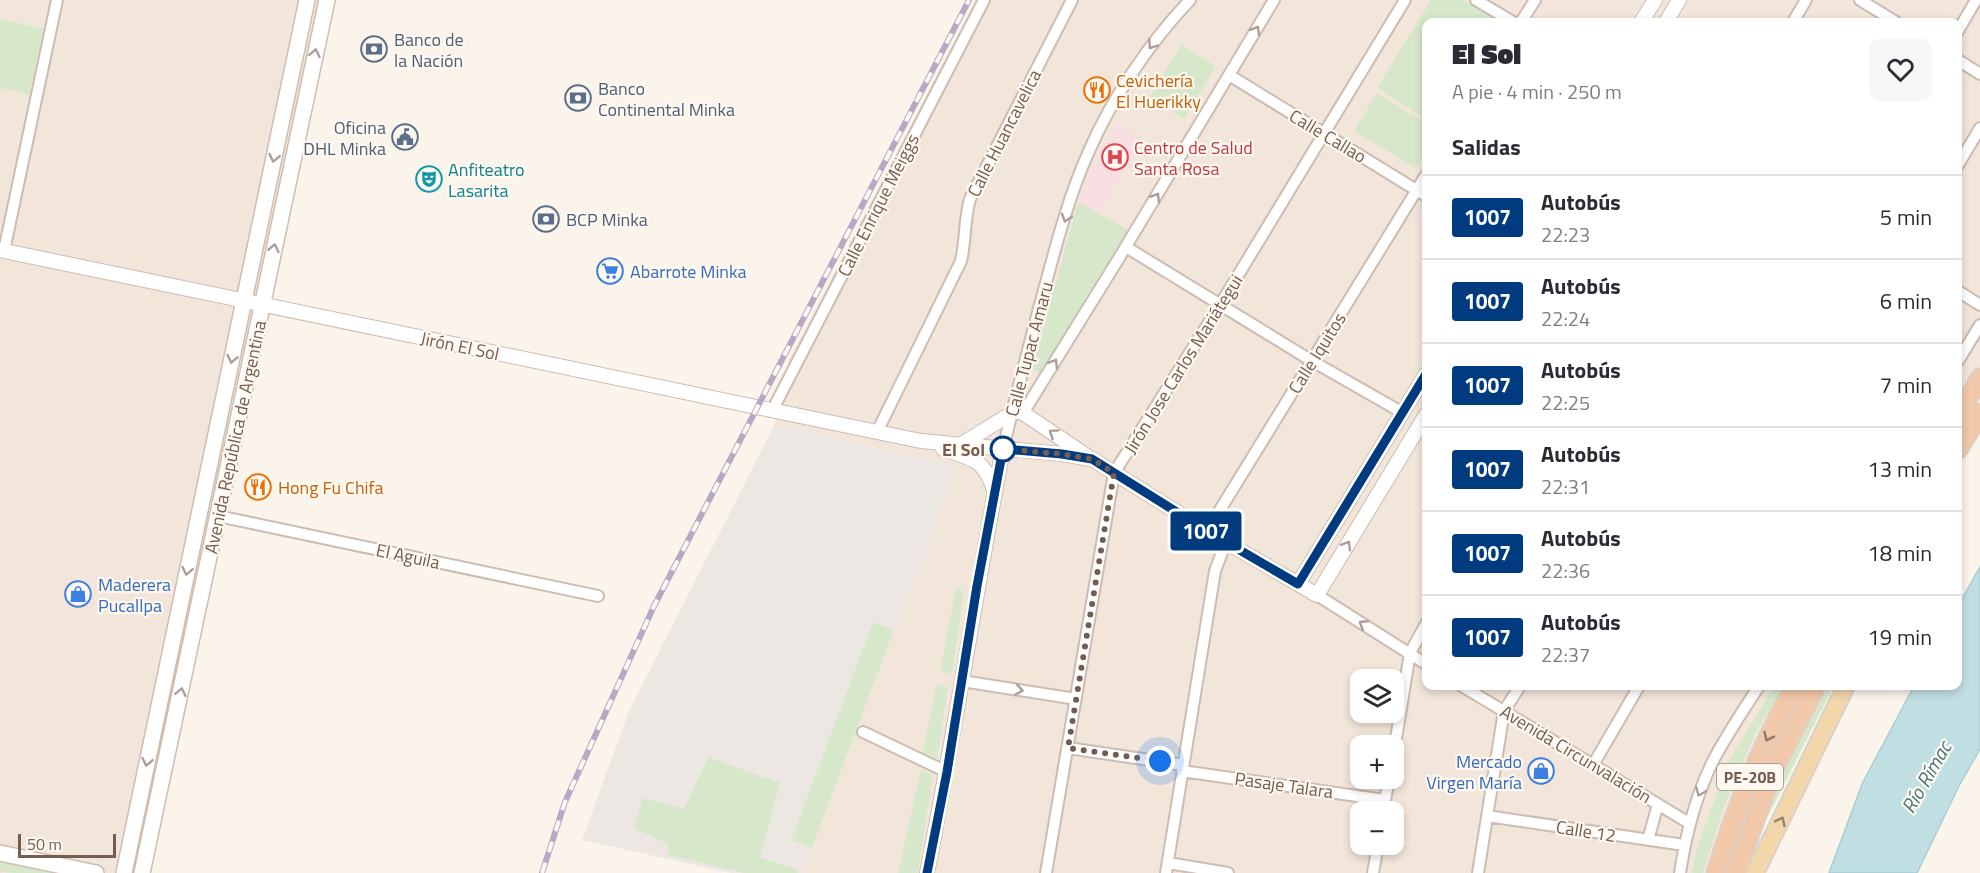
<!DOCTYPE html>
<html lang="es">
<meta charset="utf-8">
<style>
body{margin:0;font-family:"Titillium Web",sans-serif;background:#f7f7f7;color:#2b2b33;height:100vh;display:flex;flex-direction:column;font-size:22px;white-space:nowrap}
*{box-sizing:border-box;margin:0}
p{font-size:20px;color:#7c7c81}
.icon{flex:none;width:33px;height:33px;fill:none;stroke:currentColor;stroke-width:2;stroke-linecap:round;stroke-linejoin:round}
.map{position:relative;flex:1;overflow:hidden}
.panel{position:absolute;left:1422px;top:18px;width:540px;height:672px;display:flex;flex-direction:column;background:#fff;border-radius:12px;box-shadow:0 3px 9px #0003}
.panel>*{flex:none}
.badge{padding:0 12px;border-radius:4px;font-size:21px;line-height:39px}
.tools{position:absolute;left:1350px;top:669px;display:grid;gap:12px}
.tools a{display:grid;place-items:center;width:54px;height:54px;border-radius:12px;background:#fff;box-shadow:0 3px 9px #0003;font-size:30px}
.scale{position:absolute;left:18px;bottom:15px;width:98px;box-sizing:border-box;padding-left:6px;border:3px solid #745c50;border-top:0;font-size:16px;line-height:21px;white-space:nowrap;color:#745c50;-webkit-text-stroke:4px #fef8f1;paint-order:stroke}
.you{position:absolute;width:30px;height:30px;margin:-15px;border:4px solid #fff;border-radius:50%;background:#1a73e8;box-shadow:0 0 0 9px #1a73e833}
.map>.badge{position:absolute;translate:-50% -50%;box-shadow:0 0 0 3px #fff}
h2{padding:0 30px;font-size:22px;line-height:54px}
.round{display:grid;place-items:center;flex:none;width:63px;height:63px;border-radius:12px;background:#f7f7f7}
.overview{display:flex;align-items:center;justify-content:space-between;height:102px;padding:0 30px}
h1{font-size:28px;font-weight:800;line-height:45px}
ul{padding:0;list-style:none}
li{display:flex;align-items:center;gap:18px;height:84px;padding:0 30px;border-top:2px solid #e1e1e2}
li div{flex:1}
li b{display:block;font-size:22px}
li em{font-style:normal}
li .badge{min-width:66px;font-weight:700;text-align:center}
.map>svg:first-child{display:block}
.residential{fill:#f2e6da;fill-rule:evenodd}
.industrial{fill:#ede7e3}
.medical{fill:#f8dfe2}
.green{fill:#d7e8ca}
.water{fill:#c0dfe3;stroke:#a7ced4;stroke-width:1.5}
.lines{fill:none;stroke-linecap:round;stroke-linejoin:round}
.minor-casing{stroke:#ccbcb1;stroke-width:14}
.tertiary-casing{stroke:#ccbcb1;stroke-width:16}
.secondary-casing{stroke:#cfbdaf;stroke-width:18}
.primary-casing{stroke:#d8d1ce;stroke-width:20}
.trunk-casing{stroke:#d8d1ce;stroke-width:21}
.minor{stroke:#fff;stroke-width:10}
.tertiary{stroke:#fff;stroke-width:14}
.secondary{stroke:#fff;stroke-width:15}
.primary{stroke:#f3d6aa;stroke-width:16}
.trunk{stroke:#f1c8a9;stroke-width:18}
.rail-casing{stroke:#b7a9c5;stroke-width:6}
.rail{stroke:#fef8f1;stroke-width:4;stroke-dasharray:11;stroke-linecap:butt}
.oneway{stroke:#ac9d96}
.oneway2{stroke:#937766}
.oneway3{stroke:#9a816b}
.line-casing{stroke:#fff;stroke-width:14}
.line{stroke:#003b80;stroke-width:9}
.walk{stroke:#745c50;stroke-width:6;stroke-dasharray:0 10.8}
.stop-dot{fill:#fff;stroke:#003b80;stroke-width:3}
.labels{text-anchor:middle;dominant-baseline:central;stroke-width:4.5;stroke-linejoin:round;paint-order:stroke}
.shield{fill:#fef8f1;stroke:#9d8b80;stroke-width:1.5}
.shield-label{font-size:16px;font-weight:bold;fill:#745c50}
.service-label{font-size:18px;fill:#4e5e75;stroke:#fef8f1;text-anchor:start}
.food-label{font-size:18px;fill:#c56008;stroke:#fef8f1;text-anchor:start}
.street-label{font-size:18px;fill:#745c50;stroke:#fef8f1}
.health-label{font-size:18px;fill:#be3a42;stroke:#fef8f1;text-anchor:start}
.culture-label{font-size:18px;fill:#0d838f;stroke:#fef8f1;text-anchor:start}
.shop-label{font-size:18px;fill:#366cbe;stroke:#fef8f1;text-anchor:start}
.stop-label{font-size:18px;font-weight:bold;fill:#745c50;stroke:#fef8f1;text-anchor:end}
.water-label{font-size:20px;font-style:italic;fill:#47777e;stroke:#fef8f1}
</style>
<div class="map">
<svg width="1980" height="873" viewBox="0 0 1980 873">
<rect width="100%" height="100%" fill="#fbf4eb"/>
<!-- residential -->
<path class="residential" d="M0 0H320L137 873H0Z
M976 0H1980V394L1958 431V22H1426V686H1805L1726 873H803L956 467 775 424 789 360ZM1360 680H1394V712H1360ZM1360 746H1394V778H1360ZM1360 812H1394V844H1360Z"/>
<!-- industrial -->
<path class="industrial" d="M775 424 956 467 803 873H731L582 840 629 711Z"/>
<!-- medical -->
<path class="medical" d="M1116 122 1143 139 1098 214 1078 202 1088 175Z"/>
<!-- green -->
<path class="green" d="M1431 0H1463L1499 22H1426V119L1377 88Z
M0 19 44 29 29 95 0 88Z
M1181 45 1216 66 1184 119 1149 98Z
M1377 93 1426 123V150L1416 168 1354 131Z
M1078 202 1128 230 1040 374 1032 368Z
M956 589 964 591 952 674 940 671Z
M873 622 894 630 812 848 791 840Z
M936 684 948 687 937 758 923 753Z
M1774 686H1784L1755 734 1725 803 1703 873H1692L1697 847 1730 759Z
M1801 686H1809L1730 873H1722L1738 817Z
M1825 686H1834L1762 828 1745 858 1779 769Z
M708 757 780 783 760 857 798 870V873H744L668 855V844L634 828 643 798 684 809Z
M921 769 933 775 918 873H898Z
M0 861 59 873H11L0 871Z"/>
<!-- water -->
<path class="water" d="M1980 567V749L1959 786 1917 873H1829L1862 784 1914 686H1958V606Z"/>
<g class="lines">
<!-- minor casing -->
<g class="minor-casing">
<path id="minor" d="M1476 0 1513 22
M1860 0 1896 22
M1521 22 1535 0
M1793 22 1806 0
M1958 31 1976 0
M1958 60 1980 74
M1229 75 1426 196
M1958 165 1980 128
M1126 247 1312 361 1403 413
M4 251 57 0
M1958 291 1980 305
M1958 361 1980 325
M772 411 984 0
M1023 413 1119 258 1274 0
M877 432 961 261C966 240 964 219 970 199L1072 0
M1003 449C1014 403 1026 358 1038 312 1053 258 1066 202 1089 151 1112 98 1150 42 1190 0
M218 516 598 596
M1207 531 1426 175
M1317 595 1426 664
M962 681 1076 699
M1462 686 1689 823
M863 732 947 772
M1068 748 1183 765
M1394 751 1410 653 1426 624
M1593 765 1639 686
M1182 771 1385 800
M1383 812 1389 778
M1487 816 1684 845
M1648 840 1658 804
M1168 863 1228 873
M1046 873 1114 473 1220 305 1405 0
M1166 873 1215 571 1226 542
M1373 873 1378 844
M1478 873 1504 711 1520 686
M1680 873C1686 833 1696 794 1715 757 1728 733 1744 709 1759 686"/>
</g>
<!-- tertiary casing -->
<g class="tertiary-casing">
<path id="tertiary" d="M1641 22 1655 0
M1666 22 1679 0
M0 250 877 432 921 441 1062 454 1092 459 1207 531 1317 595 1426 415
M962 444 1012 413 1017 411 1023 413 1087 456
M943 449C973 459 985 459 995 493
M1298 584 1426 374
M927 873C955 732 976 590 1003 449"/>
</g>
<!-- secondary casing -->
<g class="secondary-casing">
<path id="secondary" d="M0 853 96 873
M124 873 307 0
M142 873 327 0"/>
</g>
<!-- primary casing -->
<g class="primary-casing">
<path id="primary" d="M1755 873 1846 686"/>
</g>
<!-- trunk casing -->
<g class="trunk-casing">
<path id="trunk" d="M1958 415 1980 378
M1958 450 1980 413
M1716 873C1735 808 1762 745 1795 686
M1736 873 1772 773 1816 686"/>
</g>
<!-- minor -->
<use href="#minor" class="minor"/>
<!-- tertiary -->
<use href="#tertiary" class="tertiary"/>
<!-- secondary -->
<use href="#secondary" class="secondary"/>
<!-- primary -->
<use href="#primary" class="primary"/>
<!-- trunk -->
<use href="#trunk" class="trunk"/>
<!-- rail casing -->
<g class="rail-casing">
<path id="rail" d="M542 873 565 802 654 606 969 0"/>
</g>
<!-- rail -->
<use href="#rail" class="rail"/>
</g>
<!-- one-way arrows -->
<defs><path id="oneway-chevron" d="M-2-3.5L2.5 0L-2 3.5" fill="none" stroke-width="1.6" stroke-linecap="round" stroke-linejoin="round" transform="scale(1.5)"/></defs>
<g class="oneway">
<use href="#oneway-chevron" transform="translate(1256 30) rotate(-59)"/>
<use href="#oneway-chevron" transform="translate(1152 45) rotate(124)"/>
<use href="#oneway-chevron" transform="translate(315 53) rotate(-78)"/>
<use href="#oneway-chevron" transform="translate(274 158) rotate(102)"/>
<use href="#oneway-chevron" transform="translate(1156 197) rotate(-59)"/>
<use href="#oneway-chevron" transform="translate(1066 218) rotate(108)"/>
<use href="#oneway-chevron" transform="translate(274 248) rotate(-78)"/>
<use href="#oneway-chevron" transform="translate(232 359) rotate(102)"/>
<use href="#oneway-chevron" transform="translate(1054 363) rotate(-58)"/>
<use href="#oneway-chevron" transform="translate(1053 433) rotate(-146)"/>
<use href="#oneway-chevron" transform="translate(1347 545) rotate(-59)"/>
<use href="#oneway-chevron" transform="translate(187 571) rotate(102)"/>
<use href="#oneway-chevron" transform="translate(1363 624) rotate(-148)"/>
<use href="#oneway-chevron" transform="translate(1019 690) rotate(9)"/>
<use href="#oneway-chevron" transform="translate(181 692) rotate(-78)"/>
<use href="#oneway-chevron" transform="translate(147 762) rotate(102)"/>
<use href="#oneway-chevron" transform="translate(1700 792) rotate(112)"/>
</g>
<use class="oneway2" href="#oneway-chevron" transform="translate(1768 737) rotate(116)"/>
<use class="oneway3" href="#oneway-chevron" transform="translate(1781 821) rotate(-64)"/>
<g class="lines">
<!-- line casing -->
<g class="line-casing">
<path id="line" d="M927 873 947 772 977 586 1003 449 1062 454 1092 459 1207 531 1298 584 1426 374"/>
</g>
<!-- line -->
<use href="#line" class="line"/>
<!-- walk -->
<path class="walk" d="M1003 449 1062 454 1092 459 1114 473 1068 748 1160 761"/>
</g>
<!-- icons -->
<defs>
<g id="bank-ring" transform="scale(1.35)"><circle r="9.5" fill="#fef8f1" stroke="#5c6f8a" stroke-width="1.5"/><path d="M-6-4H6V4H-6ZM0-2.3a2.3 2.3 0 1 0 0 4.6a2.3 2.3 0 1 0 0-4.6Z" fill="#5c6f8a"/></g>
<g id="restaurant-ring" transform="scale(1.35)"><circle r="9.5" fill="#fef8f1" stroke="#e8710a" stroke-width="1.5"/><path d="M-5-6h1v4h1v-4h1v4h1v-4h1v5L-1.5 .5V6h-2V.5L-5-1ZM5-6V6H3V1.5H1.5Q1.5-4 5-6Z" fill="#e8710a"/></g>
<g id="civic-ring" transform="scale(1.35)"><circle r="9.5" fill="#fef8f1" stroke="#5c6f8a" stroke-width="1.5"/><path d="M-.6-6.5H3V-4.5H.6V-3L4-1V1h2V6H-6V1h2V-1L-.6-3ZM-1.2 2.5V6h2.4V2.5Z" fill="#5c6f8a"/></g>
<g id="hospital-ring" transform="scale(1.35)"><circle r="9.5" fill="#fef8f1" stroke="#e0444e" stroke-width="1.5"/><path d="M-5-5h3v3.5h4V-5h3V5h-3V1.5h-4V5h-3Z" fill="#e0444e"/></g>
<g id="theatre-ring" transform="scale(1.35)"><circle r="9.5" fill="#fef8f1" stroke="#0f9aa8" stroke-width="1.5"/><path d="M-5-5.5Q0-4 5-5.5V0Q5 5 0 6Q-5 5-5 0ZM-3.3-2.5H-1v1.5H-3.3ZM1-2.5H3.3v1.5H1ZM-2.8 1Q0 5.5 2.8 1Z" fill="#0f9aa8"/></g>
<g id="supermarket-ring" transform="scale(1.35)"><circle r="9.5" fill="#fef8f1" stroke="#3f7fe0" stroke-width="1.5"/><path d="M-6-5.5h2.5l.6 2H6L4.5 2H-2.5L-4.4-4H-6ZM-1.5 3.2a1.3 1.3 0 1 0 .1 0ZM3 3.2a1.3 1.3 0 1 0 .1 0Z" fill="#3f7fe0"/></g>
<g id="shop-ring" transform="scale(1.35)"><circle r="9.5" fill="#fef8f1" stroke="#3f7fe0" stroke-width="1.5"/><path d="M-5-2.5h2.3a2.7 3.5 0 0 1 5.4 0H5L5.5 6h-11ZM-1.5-2.5h3a1.5 2.3 0 0 0-3 0Z" fill="#3f7fe0"/></g>
</defs>
<g fill-rule="evenodd">
<use href="#bank-ring" x="374" y="49"/>
<use href="#restaurant-ring" x="1097" y="90"/>
<use href="#bank-ring" x="578" y="98"/>
<use href="#civic-ring" x="405" y="137"/>
<use href="#hospital-ring" x="1115" y="157"/>
<use href="#theatre-ring" x="429" y="179"/>
<use href="#bank-ring" x="546" y="219"/>
<use href="#supermarket-ring" x="610" y="271"/>
<use href="#restaurant-ring" x="258" y="487"/>
<use href="#shop-ring" x="78" y="594"/>
<use href="#shop-ring" x="1541" y="771"/>
</g>
<!-- markers -->
<circle class="stop-dot" cx="1003" cy="449" r="12"/>
<g class="labels">
<!-- shield labels -->
<rect class="shield" x="1717" y="764" width="66" height="26" rx="4.5"/>
<g class="shield-label">
<text x="1750" y="777">PE-20B</text>
</g>
<!-- service labels -->
<g class="service-label">
<text x="394" y="39">Banco de<tspan x="394" dy="21">la Nación</tspan></text>
<text x="598" y="88">Banco<tspan x="598" dy="21">Continental Minka</tspan></text>
<text x="386" y="127" text-anchor="end">Oficina<tspan x="386" dy="21">DHL Minka</tspan></text>
<text x="566" y="219">BCP Minka</text>
</g>
<!-- food labels -->
<g class="food-label">
<text x="1116" y="80">Cevichería<tspan x="1116" dy="21">El Huerikky</tspan></text>
<text x="278" y="487">Hong Fu Chifa</text>
</g>
<!-- street labels -->
<g class="street-label">
<text transform="translate(1004 133) rotate(-63)">Calle Huancavelica</text>
<text transform="translate(1328 136) rotate(31)">Calle Callao</text>
<text transform="translate(878 205) rotate(-63)">Calle Enrique Meiggs</text>
<text transform="translate(460 346) rotate(12)">Jirón El Sol</text>
<text transform="translate(1029 349) rotate(-75)">Calle Tupac Amaru</text>
<text transform="translate(1317 353) rotate(-58)">Calle Iquitos</text>
<text transform="translate(1183 364) rotate(-58)">Jirón Jose Carlos Mariátegui</text>
<text transform="translate(235 437) rotate(-78)">Avenida República de Argentina</text>
<text transform="translate(408 556) rotate(12)">El Aguila</text>
<text transform="translate(1576 754) rotate(31)">Avenida Circunvalación</text>
<text transform="translate(1284 785) rotate(8)">Pasaje Talara</text>
<text transform="translate(1586 831) rotate(9)">Calle 12</text>
</g>
<!-- health labels -->
<g class="health-label">
<text x="1134" y="147">Centro de Salud<tspan x="1134" dy="21">Santa Rosa</tspan></text>
</g>
<!-- culture labels -->
<g class="culture-label">
<text x="448" y="169">Anfiteatro<tspan x="448" dy="21">Lasarita</tspan></text>
</g>
<!-- shop labels -->
<g class="shop-label">
<text x="630" y="271">Abarrote Minka</text>
<text x="98" y="584">Maderera<tspan x="98" dy="21">Pucallpa</tspan></text>
<text x="1522" y="761" text-anchor="end">Mercado<tspan x="1522" dy="21">Virgen María</tspan></text>
</g>
<!-- stop labels -->
<g class="stop-label">
<text x="985" y="449">El Sol</text>
</g>
<!-- water labels -->
<g class="water-label">
<text transform="translate(1926 777) rotate(-60)">Río Rímac</text>
</g>
</g>
</svg>
<div class="tools">
<a><svg class="icon" aria-label="layers" viewBox="0 0 24 24"><path d="M12 4l9 5-9 5-9-5zM3 14l9 5 9-5"/></svg></a>
<a>+</a>
<a>−</a>
</div>
<div class="scale">50 m</div>
<div class="you" style="left:1160px;top:761px"></div>
<b class="badge" style="left:1206px;top:531px;background:#003b80;color:#fff">1007</b>
<section class="panel">
<div class="overview"><div><h1>El Sol</h1><p>A pie · 4 min · 250 m</p></div><a class="round"><svg class="icon" aria-label="heart" viewBox="0 0 24 24"><path d="M12 20l-8-8c-3-5 5-10 8-4 3-6 11-1 8 4z"/></svg></a></div>
<h2>Salidas</h2>
<ul>
<li><span class="badge" style="background:#003b80;color:#fff">1007</span><div><b>Autobús</b><p>22:23</p></div><em>5 min</em></li>
<li><span class="badge" style="background:#003b80;color:#fff">1007</span><div><b>Autobús</b><p>22:24</p></div><em>6 min</em></li>
<li><span class="badge" style="background:#003b80;color:#fff">1007</span><div><b>Autobús</b><p>22:25</p></div><em>7 min</em></li>
<li><span class="badge" style="background:#003b80;color:#fff">1007</span><div><b>Autobús</b><p>22:31</p></div><em>13 min</em></li>
<li><span class="badge" style="background:#003b80;color:#fff">1007</span><div><b>Autobús</b><p>22:36</p></div><em>18 min</em></li>
<li><span class="badge" style="background:#003b80;color:#fff">1007</span><div><b>Autobús</b><p>22:37</p></div><em>19 min</em></li>
</ul>
</section>
</div>
